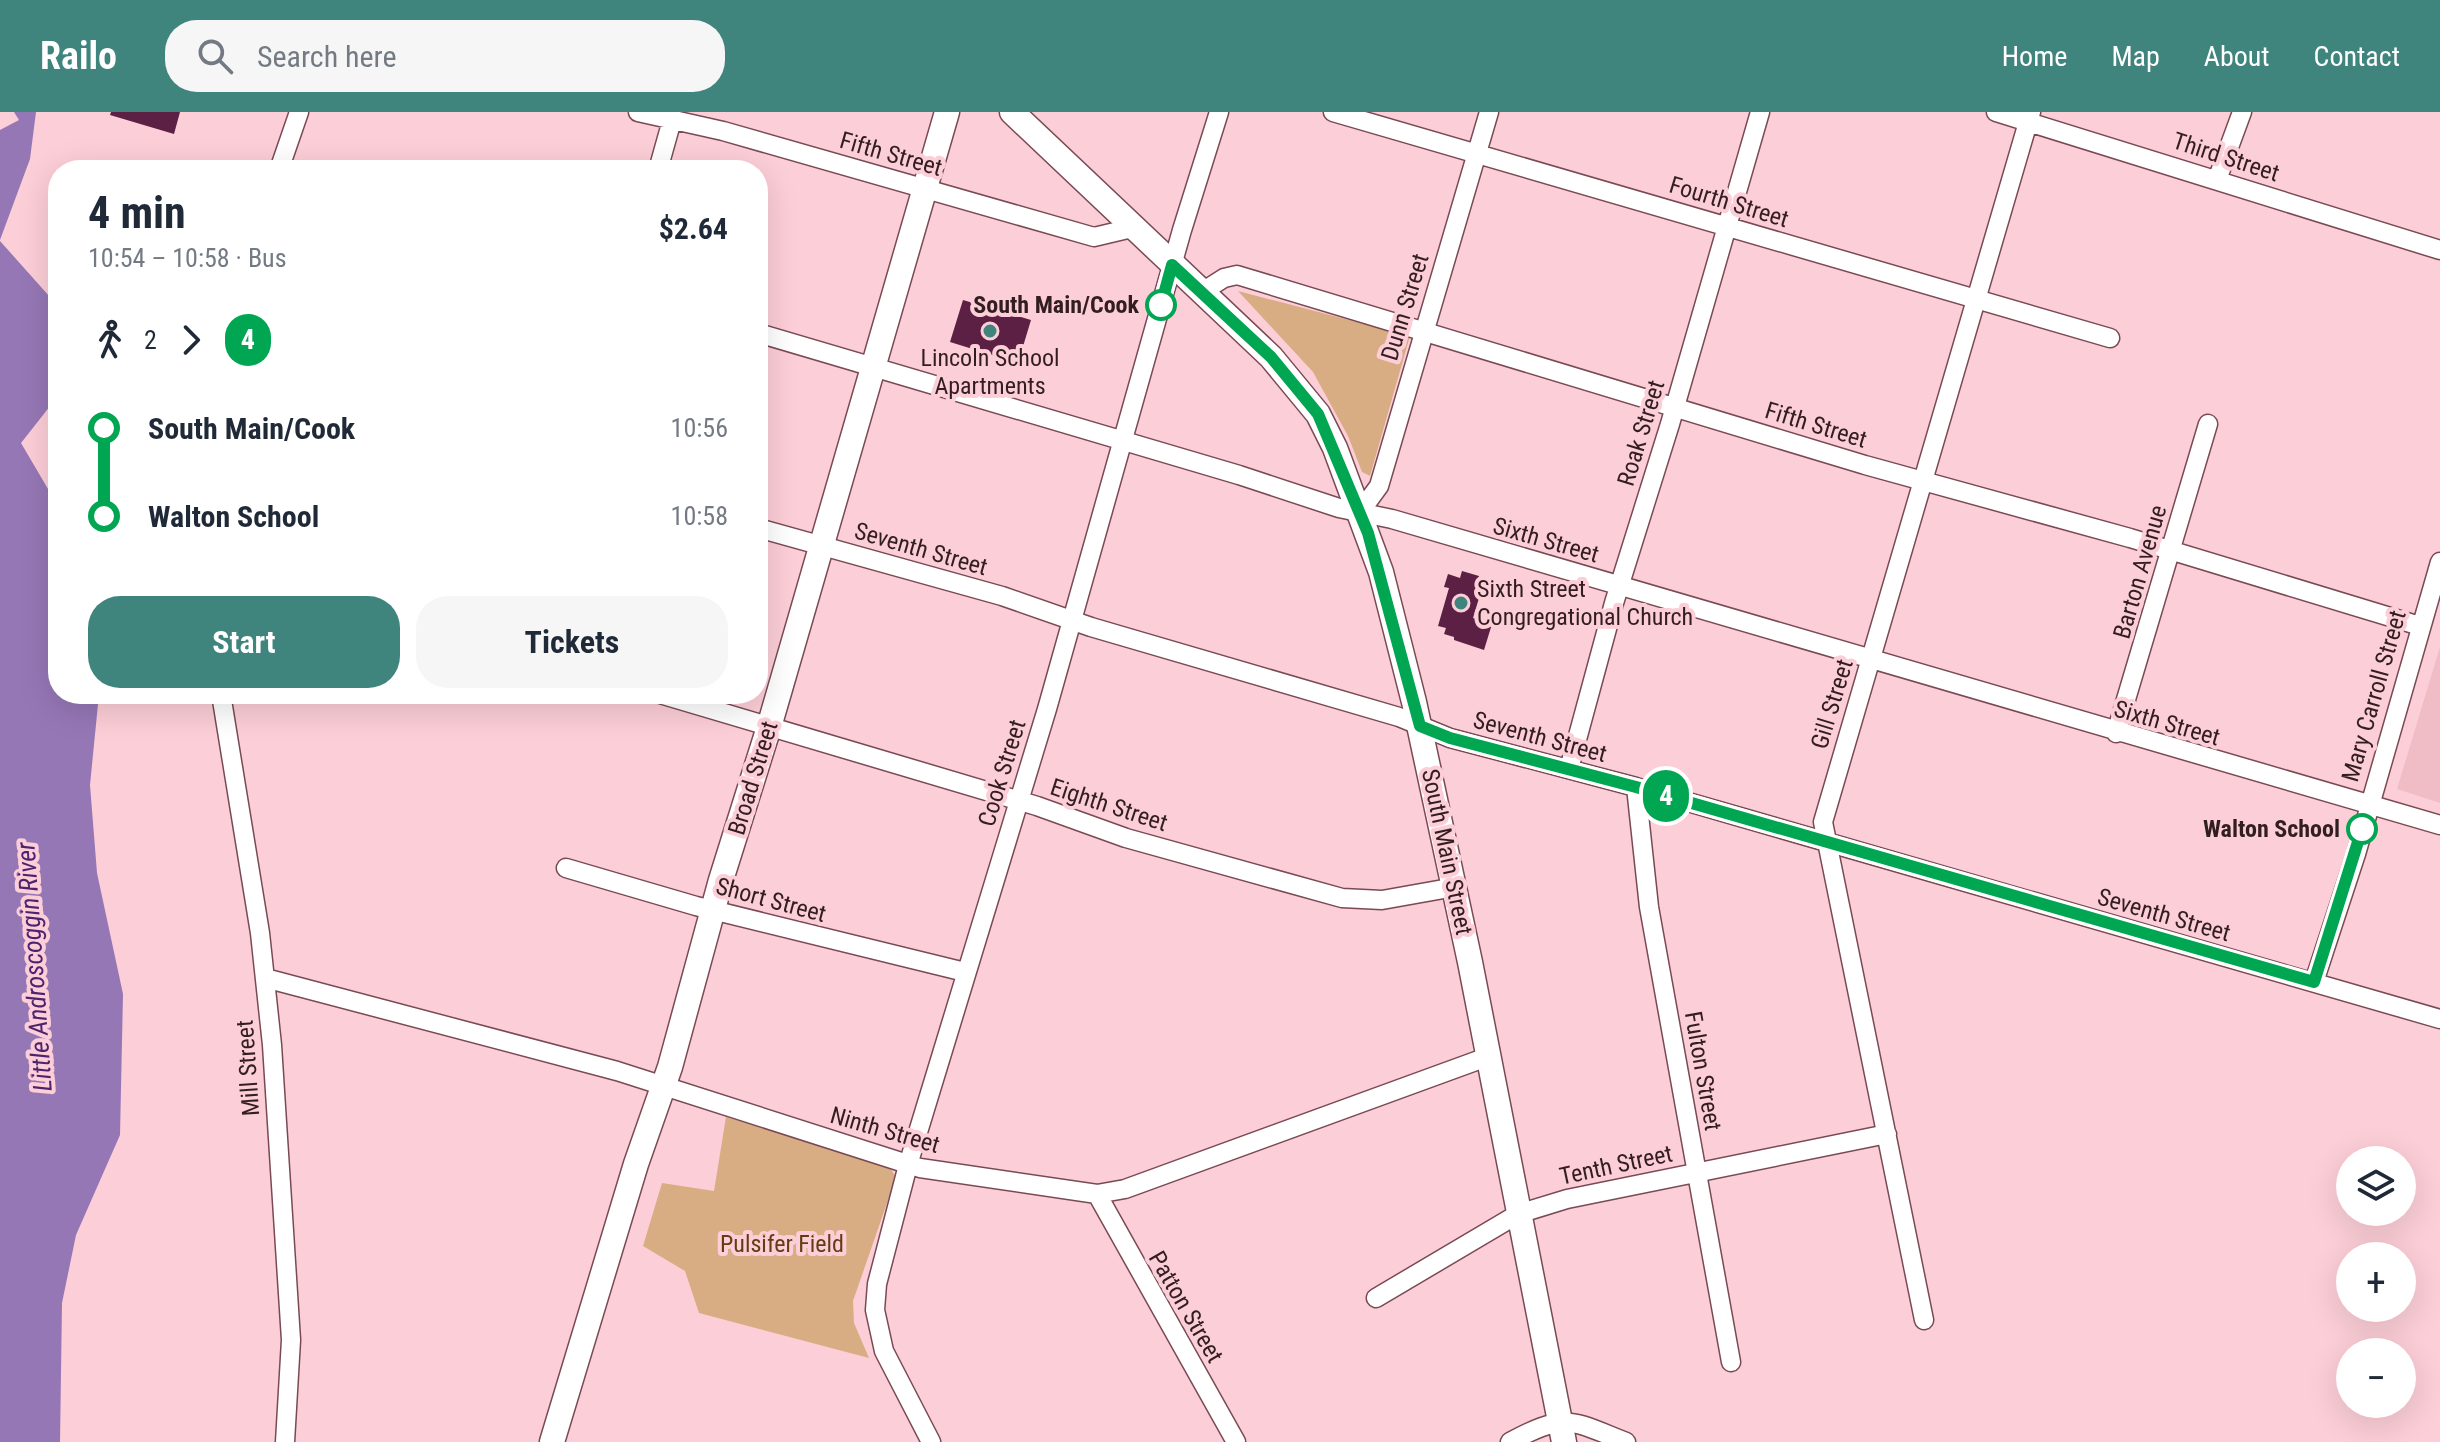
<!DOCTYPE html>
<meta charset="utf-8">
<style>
body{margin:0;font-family:"Roboto Condensed",sans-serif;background:#f6f6f7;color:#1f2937;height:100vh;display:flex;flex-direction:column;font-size:30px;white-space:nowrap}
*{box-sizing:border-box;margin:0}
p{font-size:26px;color:#747a83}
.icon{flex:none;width:44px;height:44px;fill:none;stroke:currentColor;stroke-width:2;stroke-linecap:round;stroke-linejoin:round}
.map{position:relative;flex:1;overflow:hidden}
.details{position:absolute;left:48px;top:48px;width:720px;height:544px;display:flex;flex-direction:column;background:#fff;border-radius:32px;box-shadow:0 8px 32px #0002}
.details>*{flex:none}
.badge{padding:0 16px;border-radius:26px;font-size:28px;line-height:52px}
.tools{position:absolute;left:2336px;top:1034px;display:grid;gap:16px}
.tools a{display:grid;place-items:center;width:80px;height:80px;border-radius:50%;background:#fff;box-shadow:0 8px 32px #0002;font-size:40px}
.map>.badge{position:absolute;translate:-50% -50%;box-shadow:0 0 0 4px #fff}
.legs{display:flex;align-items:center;gap:12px;height:88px;padding:0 40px;font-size:26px}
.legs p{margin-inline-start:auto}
.head{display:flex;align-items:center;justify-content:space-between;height:136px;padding:0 40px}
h1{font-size:44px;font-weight:700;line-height:60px}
.primary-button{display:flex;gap:16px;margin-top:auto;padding:16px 40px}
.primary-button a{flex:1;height:92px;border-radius:32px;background:#3f857e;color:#fff;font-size:32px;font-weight:700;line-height:92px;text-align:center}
.primary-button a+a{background:#f6f6f7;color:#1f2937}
ul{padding:0 40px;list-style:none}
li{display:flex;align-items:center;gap:28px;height:88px;font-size:30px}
li i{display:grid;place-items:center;width:12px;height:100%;margin:0 10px;background:currentColor}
li i::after{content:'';width:20px;height:20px;margin:-10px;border:6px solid;border-radius:50%;background:#fff}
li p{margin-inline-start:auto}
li:first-child i{background:linear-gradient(#0000 50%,currentColor 0)}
li:last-child i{background:linear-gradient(currentColor 50%,#0000 0)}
header{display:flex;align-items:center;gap:48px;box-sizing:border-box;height:112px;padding:0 40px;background:#3f857e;color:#fff}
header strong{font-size:38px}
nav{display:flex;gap:44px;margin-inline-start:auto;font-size:28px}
.search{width:560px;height:72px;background:#f6f6f7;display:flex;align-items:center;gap:20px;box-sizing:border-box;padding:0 28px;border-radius:32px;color:#747a83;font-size:30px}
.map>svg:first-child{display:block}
.built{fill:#f0bdc6}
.green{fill:#d8ad83}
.water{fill:#9577b5}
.building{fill:#5b2043}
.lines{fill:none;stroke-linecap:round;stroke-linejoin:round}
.minor-casing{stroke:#794a54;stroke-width:21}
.tertiary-casing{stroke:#794a54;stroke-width:27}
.minor{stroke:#fff;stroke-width:18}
.tertiary{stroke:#fff;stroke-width:24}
.line-1-casing{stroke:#fff;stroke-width:18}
.line-1{stroke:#00a651;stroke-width:12}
.stop-1-dot{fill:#fff;stroke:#00a651;stroke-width:4}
.poi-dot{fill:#3f857e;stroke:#fcced7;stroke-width:3}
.labels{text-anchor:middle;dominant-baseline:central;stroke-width:8;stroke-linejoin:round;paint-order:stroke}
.street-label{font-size:24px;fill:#321d21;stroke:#fcced7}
.stop-label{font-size:24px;font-weight:bold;fill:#321d21;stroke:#fcced7;text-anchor:end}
.poi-label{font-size:24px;fill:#321d21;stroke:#fcced7}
.park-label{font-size:24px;fill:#623d12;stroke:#fcced7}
.water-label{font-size:26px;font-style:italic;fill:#4c236f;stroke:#fcced7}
</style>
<header>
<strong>Railo</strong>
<div class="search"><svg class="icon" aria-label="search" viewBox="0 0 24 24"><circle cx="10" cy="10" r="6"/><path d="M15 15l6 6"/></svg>Search here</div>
<nav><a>Home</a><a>Map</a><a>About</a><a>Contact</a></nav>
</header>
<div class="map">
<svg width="2440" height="1330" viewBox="0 0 2440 1330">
<rect width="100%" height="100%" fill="#fcced7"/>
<!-- built -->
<path class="built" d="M2440 535V691L2397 677Z"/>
<!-- green -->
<path class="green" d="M1238 179 1410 224 1370 364 1362 360 1348 324 1313 260Z
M726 1005 888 1053 896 1065 853 1189 854 1211 869 1246 699 1201 685 1159 643 1134 662 1071 714 1079Z"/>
<!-- water -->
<path class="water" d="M14 0H36L30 47 0 128V18L19 8Z
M0 129 58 194V284L21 331 58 394V582H99L90 673 97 761 123 882 120 1023 76 1123 62 1191 60 1330H0Z"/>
<!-- building -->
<path class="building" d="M111 0H180L174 22 110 3Z
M963 188 1031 208 1018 251 950 230Z
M1462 459 1479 464 1476 474 1482 476 1473 506 1492 512 1484 538 1454 528V525L1444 522 1446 516 1438 514 1449 476 1444 475 1448 462 1460 466Z"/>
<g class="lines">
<!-- minor casing -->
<g class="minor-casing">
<path id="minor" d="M638 0 723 19 1094 125 1132 116
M1333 0 2110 226
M1996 0 2440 138
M279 58 299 0
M658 58 672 8
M2217 68 2242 0
M1202 180 1224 166 1237 163 1865 353 2130 426 2420 514
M758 221 1239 363 1339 396 1392 407 2440 713
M1360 400 1379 374 1489 0
M758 416 1002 484 1091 515 1399 605 1450 626 1636 675 2440 907
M221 582 260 821 272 933 291 1228 285 1330
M660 582 1037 694 1126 726 1342 786 1382 788 1455 775
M2116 621 2208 312
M1569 657 1614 491 1670 312 1760 0
M1636 675 1649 795 1731 1250
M566 756 696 794 965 860
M265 866 617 959 920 1056 1097 1082 1125 1077 1487 945
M2314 870 2356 742 2440 450
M1097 1082 1236 1330
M1376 1186 1518 1102 1567 1087 1887 1022
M1924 1208 1823 710 2031 0
M931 1330 884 1239 875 1198 877 1172 908 1053 1047 597 1182 118 1219 0
M1510 1330C1566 1300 1570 1308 1626 1330"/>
</g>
<!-- tertiary casing -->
<g class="tertiary-casing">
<path id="tertiary" d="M1012 0 1271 245 1318 302 1335 336 1381 460 1414 590 1470 850 1564 1330
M552 1330 636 1052 670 955 721 768 769 615 947 0"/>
</g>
<!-- minor -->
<use href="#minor" class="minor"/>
<!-- tertiary -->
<use href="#tertiary" class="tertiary"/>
</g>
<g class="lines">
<!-- line-1 casing -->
<g class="line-1-casing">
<path id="line-1" d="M1161 193 1172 153 1271 245 1318 302 1368 421 1420 614 1450 626 1636 675 2314 870 2362 717"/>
</g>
<!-- line-1 -->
<use href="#line-1" class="line-1"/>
</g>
<!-- markers -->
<g class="stop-1-dot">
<circle cx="1161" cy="193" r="14"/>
<circle cx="2362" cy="717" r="14"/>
</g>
<g class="poi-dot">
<circle cx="990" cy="219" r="8"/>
<circle cx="1461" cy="491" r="8"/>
</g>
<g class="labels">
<!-- street labels -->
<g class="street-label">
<text transform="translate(891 42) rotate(16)">Fifth Street</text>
<text transform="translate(2226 45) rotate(18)">Third Street</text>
<text transform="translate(1729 90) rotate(17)">Fourth Street</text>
<text transform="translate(1405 195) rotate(-73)">Dunn Street</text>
<text transform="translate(1816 313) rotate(17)">Fifth Street</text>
<text transform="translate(1641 321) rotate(-73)">Roak Street</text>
<text transform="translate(1546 428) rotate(16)">Sixth Street</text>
<text transform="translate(921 437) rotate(16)">Seventh Street</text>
<text transform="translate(2140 460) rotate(-74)">Barton Avenue</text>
<text transform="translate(2374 584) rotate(-74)">Mary Carroll Street</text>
<text transform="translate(1832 592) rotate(-73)">Gill Street</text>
<text transform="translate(2167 611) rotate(16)">Sixth Street</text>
<text transform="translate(1540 625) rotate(15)">Seventh Street</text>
<text transform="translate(1002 661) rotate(-73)">Cook Street</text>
<text transform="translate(753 666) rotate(-73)">Broad Street</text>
<text transform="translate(1109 693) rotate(18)">Eighth Street</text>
<text transform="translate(1447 740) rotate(78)">South Main Street</text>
<text transform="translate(771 788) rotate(15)">Short Street</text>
<text transform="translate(2164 803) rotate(16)">Seventh Street</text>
<text transform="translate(248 956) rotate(-94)">Mill Street</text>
<text transform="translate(1703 959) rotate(80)">Fulton Street</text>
<text transform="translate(885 1018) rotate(16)">Ninth Street</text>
<text transform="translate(1616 1053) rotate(-12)">Tenth Street</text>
<text transform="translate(1186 1195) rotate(60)">Patton Street</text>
</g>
<!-- stop labels -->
<g class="stop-label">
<text x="1139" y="193">South Main/Cook</text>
<text x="2340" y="717">Walton School</text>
</g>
<!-- poi labels -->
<g class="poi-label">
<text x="990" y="246">Lincoln School<tspan x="990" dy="28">Apartments</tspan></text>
<text x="1477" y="477" text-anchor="start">Sixth Street<tspan x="1477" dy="28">Congregational Church</tspan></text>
</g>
<!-- park labels -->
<g class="park-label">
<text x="782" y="1132">Pulsifer Field</text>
</g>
<!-- water labels -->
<g class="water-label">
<text transform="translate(34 855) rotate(-94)">Little Androscoggin River</text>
</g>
</g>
</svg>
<div class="tools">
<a><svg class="icon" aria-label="layers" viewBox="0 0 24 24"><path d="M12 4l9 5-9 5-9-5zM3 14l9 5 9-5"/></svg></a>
<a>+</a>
<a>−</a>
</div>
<b class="badge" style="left:1666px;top:684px;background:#00a651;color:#fff">4</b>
<section class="details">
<div class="head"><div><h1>4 min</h1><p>10:54 – 10:58 · Bus</p></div><b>$2.64</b></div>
<div class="legs"><svg class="icon" aria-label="walk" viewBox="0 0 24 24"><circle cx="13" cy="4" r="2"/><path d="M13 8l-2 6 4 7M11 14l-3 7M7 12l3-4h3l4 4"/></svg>2<svg class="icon" aria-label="forward" viewBox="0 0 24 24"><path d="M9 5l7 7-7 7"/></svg><b class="badge" style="background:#00a651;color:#fff">4</b></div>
<ul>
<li><i style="color:#00a651"></i><b>South Main/Cook</b><p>10:56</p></li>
<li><i style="color:#00a651"></i><b>Walton School</b><p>10:58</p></li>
</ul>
<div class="primary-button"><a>Start</a><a>Tickets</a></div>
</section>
</div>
